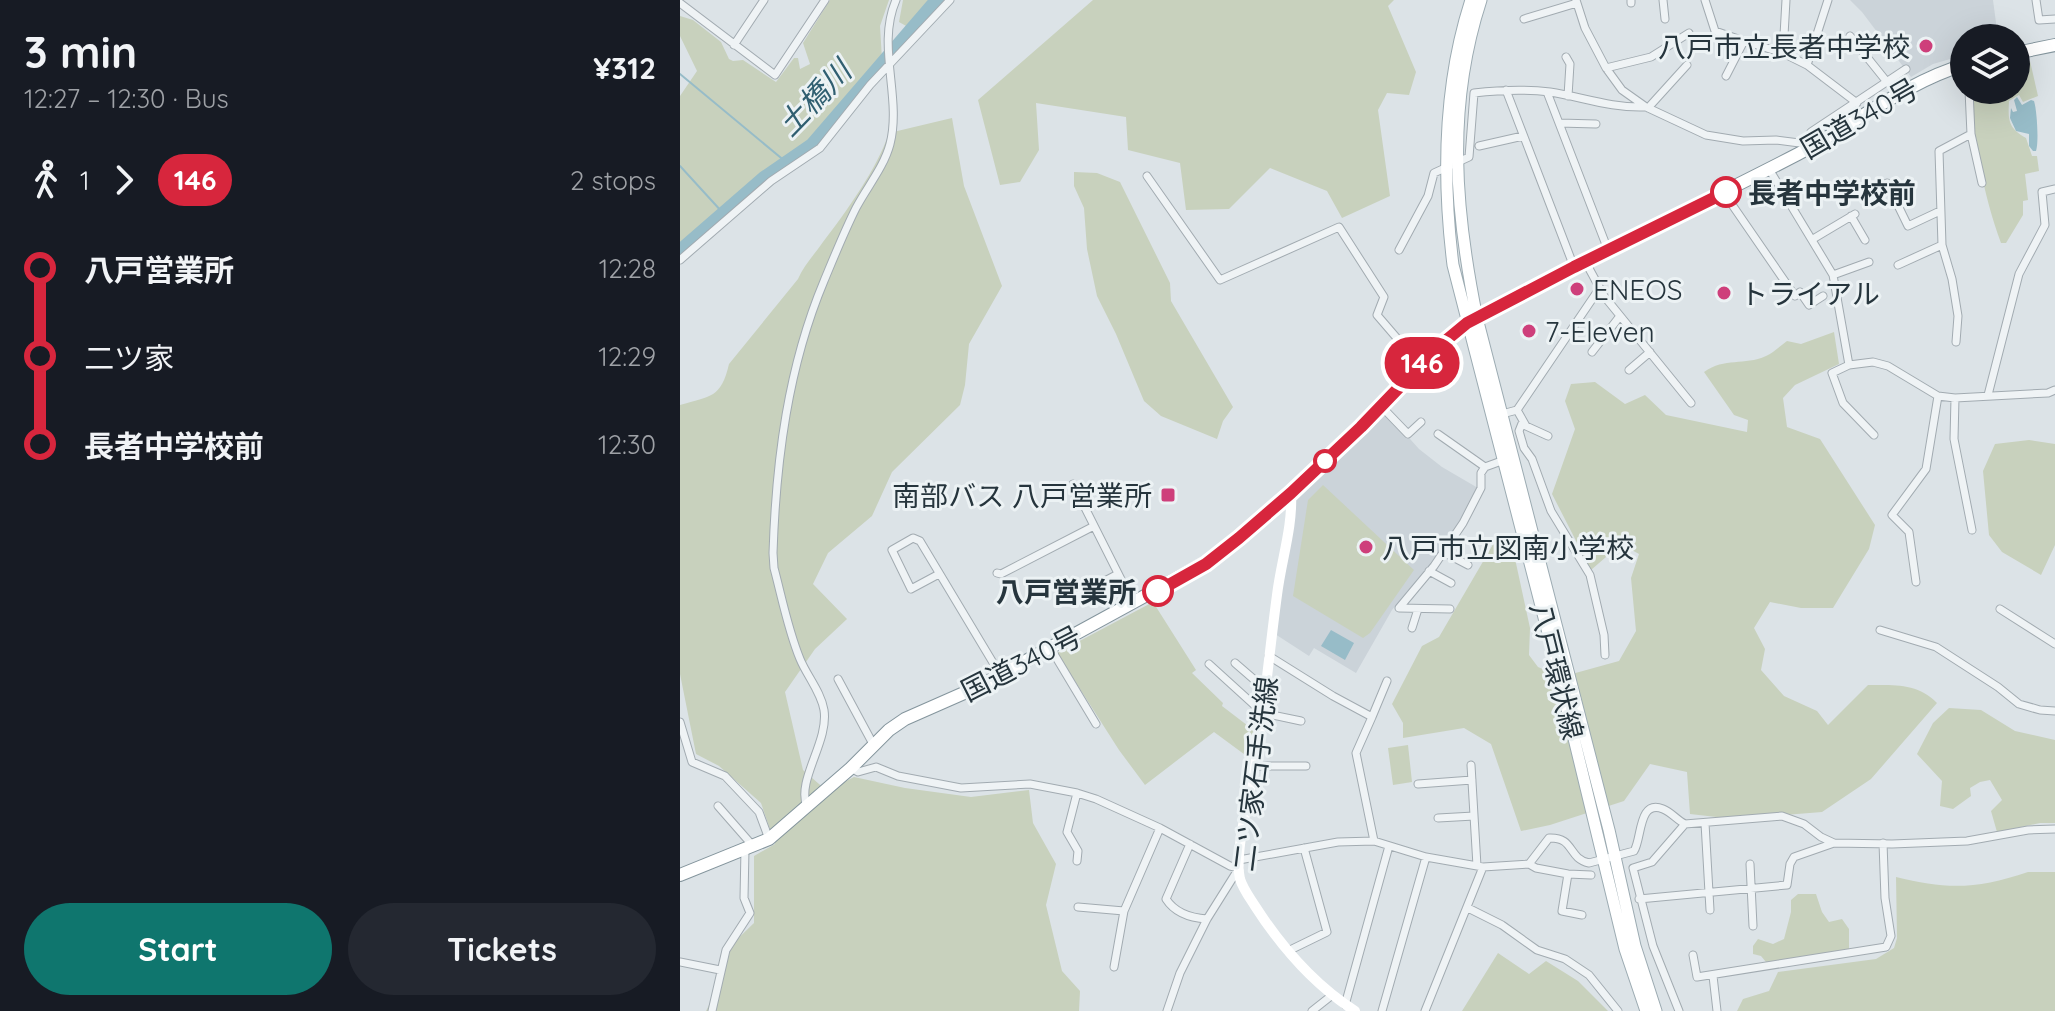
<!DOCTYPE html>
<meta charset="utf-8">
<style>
body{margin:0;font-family:Quicksand,"Noto Sans JP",sans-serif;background:#242831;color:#f1f3f6;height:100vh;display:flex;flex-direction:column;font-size:30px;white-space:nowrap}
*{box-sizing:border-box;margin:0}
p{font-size:26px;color:#9ea1a6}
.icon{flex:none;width:44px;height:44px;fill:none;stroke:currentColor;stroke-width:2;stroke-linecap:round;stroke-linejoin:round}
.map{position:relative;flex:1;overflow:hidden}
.panel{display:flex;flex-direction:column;background:#171b24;width:680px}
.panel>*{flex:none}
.badge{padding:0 16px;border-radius:26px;font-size:28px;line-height:52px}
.fabs{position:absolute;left:1270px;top:24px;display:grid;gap:16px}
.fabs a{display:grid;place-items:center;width:80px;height:80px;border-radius:50%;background:#171b24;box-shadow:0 8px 32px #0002;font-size:40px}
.map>.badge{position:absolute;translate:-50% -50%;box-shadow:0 0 0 4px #fff}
.legs{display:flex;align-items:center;gap:12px;height:88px;padding:0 24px;font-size:26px}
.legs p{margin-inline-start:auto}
.headline{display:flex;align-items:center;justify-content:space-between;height:136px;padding:0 24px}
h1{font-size:44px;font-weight:700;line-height:60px}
.cta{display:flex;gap:16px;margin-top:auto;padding:16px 24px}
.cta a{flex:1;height:92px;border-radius:48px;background:#0f766e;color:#fff;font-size:32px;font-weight:700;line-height:92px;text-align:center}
.cta a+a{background:#242831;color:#f1f3f6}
ul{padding:0 24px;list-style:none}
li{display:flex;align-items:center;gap:28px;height:88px;font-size:30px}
li i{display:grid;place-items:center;width:12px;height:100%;margin:0 10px;background:currentColor}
li i::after{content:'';width:20px;height:20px;margin:-10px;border:6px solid;border-radius:50%;background:#171b24}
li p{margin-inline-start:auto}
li:first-child i{background:linear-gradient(#0000 50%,currentColor 0)}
li:last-child i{background:linear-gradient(currentColor 50%,#0000 0)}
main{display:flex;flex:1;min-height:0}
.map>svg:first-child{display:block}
.built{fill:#cbd3d9}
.green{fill:#c8d1bd}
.water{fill:#97bcc8}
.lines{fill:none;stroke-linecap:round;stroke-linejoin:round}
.stream{stroke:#97bcc8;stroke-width:2}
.river{stroke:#97bcc8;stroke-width:14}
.street-casing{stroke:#a2abb1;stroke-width:9}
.primary-casing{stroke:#9cabb2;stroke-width:13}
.highway-casing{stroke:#84959d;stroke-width:14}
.street{stroke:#eff3f5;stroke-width:7}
.secondary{stroke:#fff;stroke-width:10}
.primary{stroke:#fff;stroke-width:11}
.highway{stroke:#fff;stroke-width:12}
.line-1-casing{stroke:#fff;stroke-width:18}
.line-1{stroke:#d7263d;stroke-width:12}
.poi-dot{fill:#ce3f7b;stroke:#ecf2f4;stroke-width:3}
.stop-1-dot{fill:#fff;stroke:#d7263d;stroke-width:4}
.labels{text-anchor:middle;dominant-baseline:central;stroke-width:6;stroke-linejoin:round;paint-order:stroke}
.poi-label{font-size:28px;fill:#26353d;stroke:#ecf2f4;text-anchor:start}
.street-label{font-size:28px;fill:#26353d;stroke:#ecf2f4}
.stop-label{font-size:28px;font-weight:bold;fill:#26353d;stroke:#ecf2f4;text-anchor:start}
.water-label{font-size:30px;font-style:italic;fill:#305f71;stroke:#ecf2f4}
</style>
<main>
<section class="panel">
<div class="headline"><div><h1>3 min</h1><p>12:27 – 12:30 · Bus</p></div><b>¥312</b></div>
<div class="legs"><svg class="icon" aria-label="walk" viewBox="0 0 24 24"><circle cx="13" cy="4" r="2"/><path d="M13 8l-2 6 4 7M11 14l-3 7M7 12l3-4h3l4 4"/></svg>1<svg class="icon" aria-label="forward" viewBox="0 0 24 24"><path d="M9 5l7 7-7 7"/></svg><b class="badge" style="background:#d7263d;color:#fff">146</b><p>2 stops</p></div>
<ul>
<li><i style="color:#d7263d"></i><b>八戸営業所</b><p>12:28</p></li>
<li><i style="color:#d7263d"></i><span>二ツ家</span><p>12:29</p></li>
<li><i style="color:#d7263d"></i><b>長者中学校前</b><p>12:30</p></li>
</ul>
<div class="cta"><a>Start</a><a>Tickets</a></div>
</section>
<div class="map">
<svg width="1375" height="1011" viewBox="0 0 1375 1011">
<rect width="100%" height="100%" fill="#dce3e7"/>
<!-- built -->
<path class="built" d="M1170 0H1313L1318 38H1284V55L1253 64 1231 77 1182 12Z
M705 411 739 449 762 467 798 488 791 505 760 553 712 610 676 673 634 648 629 656 595 634 616 496Z"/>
<!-- green -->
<path class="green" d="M150 0H209L200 26 202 59 130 143 108 157 45 206 0 252V96L17 71 0 36V16L13 20 41 42 49 59 53 61 63 60 96 82 114 58H118L120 69 130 64 123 43Z
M223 0H254L228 27 219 22Z
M413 0H714L708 6 736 72 729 95 707 93 698 110 710 196 662 218 647 191 590 168 549 209 506 210 500 163 448 150 446 117 356 103 359 150 340 182 320 185 298 100Z
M1350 61 1358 96 1343 102 1339 95 1329 101C1328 120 1328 128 1346 138L1352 156H1357L1359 171 1345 174 1348 200 1343 201V215L1326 243H1321C1304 196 1292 139 1292 90H1336V64Z
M272 118 284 186 322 286 289 344 285 385 280 405 212 472 192 516 148 553 133 584 167 619 135 649 105 692 123 770 147 791 174 777 225 788 291 797 349 790 353 823 376 864 366 905 382 971 400 991 399 1011H26L32 999 43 953 74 923V856L95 844 81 803 39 766 16 754 0 674V405C31 396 41 398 49 364L118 279C124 265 134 255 143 242 166 212 197 169 209 133Z
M394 172 417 173 440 182 490 283 491 301 553 407 543 421 537 439 481 416 464 401 436 334 417 296 407 249 404 208 394 186Z
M1154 332 1159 364 1115 385 1103 398 1107 427 1140 439 1195 525 1189 549 1153 608H1121L1090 602 1074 628 1085 649 1081 670 1104 696 1137 711 1148 725 1188 685C1214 685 1238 683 1257 703L1191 779 1142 812 1054 819 1010 814 1007 772 970 764 944 801 870 825 841 831 811 744 784 728 723 738V723L712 704 742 646 759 637 815 541 834 554 850 628 849 655 858 667 881 677 939 661 956 631 951 578 959 554 941 544 911 570 872 494 895 429 885 401 891 384 915 382 945 404 965 395 986 415 1067 432 1068 420 1054 415 1024 372C1045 357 1064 366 1086 356 1093 353 1100 346 1107 341L1121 344Z
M1349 440 1375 444V545L1361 575 1322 552 1309 535 1303 471 1315 444Z
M643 485 734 570 690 633 683 638 613 596 628 500Z
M473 602 516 670 512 673 543 703 542 706 576 732 572 760 534 732 465 785 439 750 377 653Z
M1269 708 1301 710 1335 731 1375 740V823H1360L1317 832 1311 811 1322 800 1310 780 1300 782 1290 788 1291 796 1273 809 1260 806 1262 781 1237 754 1253 723Z
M728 745 732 782 713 785 708 748Z
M1348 872H1375V1011H1057L1063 999 1089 991 1098 972 1196 959 1214 948 1217 938 1216 877C1267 890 1298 889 1348 872Z
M1118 894H1136L1142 912 1149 922 1162 919 1169 929V950L1086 962 1081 956 1073 954V946L1078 939 1093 944 1104 939 1111 912V900Z
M818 953 849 974 866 961 898 981 928 1011H782Z"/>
<!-- water -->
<path class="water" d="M1337 97 1342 105 1351 100 1354 101C1357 110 1359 143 1356 151H1353L1349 146V134L1336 131 1330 118 1331 108 1333 112 1337 111 1334 100Z
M651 630 674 643 665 660 641 646Z"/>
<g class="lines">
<!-- stream -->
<path class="stream" d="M0 74 106 162
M0 166 43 213"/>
<!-- river -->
<path class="river" d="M0 251 84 178 132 145 257 0"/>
<!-- street casing -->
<g class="street-casing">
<path id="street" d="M896 0 905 28 926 68 942 90 966 107 1026 135 1063 141 1096 140 1135 145 1131 132 1226 69
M983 0 985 19
M1025 0 1035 31 1064 41
M1356 0 1359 20 1375 19
M0 3 95 75 145 0
M951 3V0
M844 19 897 3
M1170 36 1207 82
M54 45 84 0
M1103 53 1106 0
M886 57 890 64 888 96
M1127 65 1177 103
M926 68 971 57 1009 33
M1046 76 1064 41 1103 53 1127 65 1148 0
M826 90 894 267
M867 92 928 250
M968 108 1007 65
M879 123 916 124
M1291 134 1302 183
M799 146 843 136
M1089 169 1153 275 1169 365
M467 176 540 280 659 227 704 297 697 315 740 365
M1207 183 1228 226 1260 211
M1044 193 1115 296 1120 292 1129 305 1143 296
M1171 216 1185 240
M1133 239 1175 214
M719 250 748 196 754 173 789 157 794 93C820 90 845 89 870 92 902 97 931 108 964 107
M0 260 91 181 140 148 190 85 270 0
M905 261 924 296 1011 403
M1218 265 1262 245
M1153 275 1189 262
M1276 342 1278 316 1272 279 1262 245 1259 151 1291 134 1289 90
M912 352 940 316
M949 370 970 352
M1308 395 1339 274 1365 225 1362 192 1375 189
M1275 398 1274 439 1292 530
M701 406 728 434 741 422
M837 410 846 426 868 436
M822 414 837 410 919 289
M843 421 839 431 844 448 852 459 871 511 910 575 924 635 925 655
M758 434 805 467
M1194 435 1163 403 1152 373 1169 365 1193 362 1208 366 1258 396 1275 398 1368 393 1375 390
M393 484 453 603
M763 552 788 565
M749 571 771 583
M317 573 321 574 414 526
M259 574 231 589 212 550 233 538 240 541 321 676
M1236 582 1229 532 1212 515 1246 469 1258 396
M396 596 438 574
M770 609 719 608 754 566 783 523 801 488V473L805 467 827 459
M1320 609 1375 644
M732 628 738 609
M1200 630 1256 647 1318 687 1339 704 1360 710 1375 711
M371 649 416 724
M589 656 653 696 692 717 676 753 694 841
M555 663 585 689
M529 664 583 713 621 721
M158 679 193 744
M692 717 707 681
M0 722 12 762 45 776 79 812 89 839
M791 765 797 866
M575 766H626
M171 768 178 772 196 767 218 776 281 788 350 784 397 793 416 799 480 828 550 866 559 868 527 919 500 973 487 1011
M738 784 792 780
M397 793 387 832 398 851 397 861
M38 806 73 846
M127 807C116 780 149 742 144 710 141 692 127 676 120 659 108 630 102 598 94 568L93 553C96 460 108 367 144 281 154 257 164 232 176 208 187 187 204 167 210 144 222 97 196 46 216 0
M758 818 794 816
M1025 823 1030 910
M510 844 486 899C495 913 511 918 527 919
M559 860 658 842 694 841 746 857 803 867 849 864 856 868 888 874 911 875
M849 864 869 838C895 837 887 858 909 863L954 851C962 839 958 799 983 809 991 812 997 820 1005 824L1102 816 1124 824 1141 837 1154 843
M1070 864 1073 926
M888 874 882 911 902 915
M959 899 1107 885 1110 864 1114 857 1154 843 1212 844 1287 841 1348 830 1375 829
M398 907 444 911
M788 908 822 925 857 950 885 959 909 975 938 1011
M608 951 647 932 624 848
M1013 955 1017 977 1206 947 1211 936 1205 898 1203 843
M0 962 40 970
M434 967 444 911 480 828
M1033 976 1037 1011
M665 1005 709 846
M32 1011 46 950 70 913 64 898 65 849
M632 1011 651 996
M702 1011 746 857
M745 1011 803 867
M999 1011 973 946 953 868 972 862 1005 824"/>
</g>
<!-- primary casing -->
<g class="primary-casing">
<path id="primary" d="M791 0C763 86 762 176 773 265L875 660 945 949 966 1011
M801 0C766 107 775 210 797 318L929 830 955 946 976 1011"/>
</g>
<!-- highway casing -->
<g class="highway-casing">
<path id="highway" d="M1336 53 1375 45
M0 875 89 839 171 768 209 730 225 719 300 686 538 556 619 486 681 427 758 347 787 323C895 263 1008 211 1118 154 1171 126 1228 81 1284 65"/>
</g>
<!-- street -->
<use href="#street" class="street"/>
<!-- secondary -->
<path class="secondary" d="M611 493C613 527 601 561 597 595 589 654 584 713 574 771 569 799 554 853 560 879 563 889 570 898 575 906 602 948 633 984 675 1011"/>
<!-- primary -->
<use href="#primary" class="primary"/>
<!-- highway -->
<use href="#highway" class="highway"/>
</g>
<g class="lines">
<!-- line-1 casing -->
<g class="line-1-casing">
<path id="line-1" d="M478 591 526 564 559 538 611 493 681 427 758 347 787 323 894 267 1046 192"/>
</g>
<!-- line-1 -->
<use href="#line-1" class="line-1"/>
</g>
<!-- markers -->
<g class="poi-dot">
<circle cx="1246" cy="46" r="8"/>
<circle cx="897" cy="289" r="8"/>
<circle cx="1044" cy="293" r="8"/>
<circle cx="849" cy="331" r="8"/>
<rect x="480" y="487" width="16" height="16" rx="4"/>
<circle cx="686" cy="547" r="8"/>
</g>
<g class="stop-1-dot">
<circle cx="1046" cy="192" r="14"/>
<circle cx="645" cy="461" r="10"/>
<circle cx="478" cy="591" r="14"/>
</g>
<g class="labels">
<!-- poi labels -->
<g class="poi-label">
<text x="1230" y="46" text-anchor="end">八戸市立長者中学校</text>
<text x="913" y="289">ENEOS</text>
<text x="1060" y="293">トライアル</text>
<text x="865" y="331">7-Eleven</text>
<text x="472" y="495" text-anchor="end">南部バス 八戸営業所</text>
<text x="702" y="547">八戸市立図南小学校</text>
</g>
<!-- street labels -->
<g class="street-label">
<text transform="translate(1179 118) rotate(-30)">国道340号</text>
<text transform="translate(341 663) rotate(-27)">国道340号</text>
<text transform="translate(877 671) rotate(76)">八戸環状線</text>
<text transform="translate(575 774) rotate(-83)">二ツ家石手洗線</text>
</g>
<!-- stop labels -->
<g class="stop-label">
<text x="1068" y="192">長者中学校前</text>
<text x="456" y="591" text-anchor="end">八戸営業所</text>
</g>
<!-- water labels -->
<g class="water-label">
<text transform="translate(134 98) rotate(-46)">土橋川</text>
</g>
</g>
</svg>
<div class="fabs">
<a><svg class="icon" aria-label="layers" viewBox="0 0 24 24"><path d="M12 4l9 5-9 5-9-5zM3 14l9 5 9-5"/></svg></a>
</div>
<b class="badge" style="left:742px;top:363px;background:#d7263d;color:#fff">146</b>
</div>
</main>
